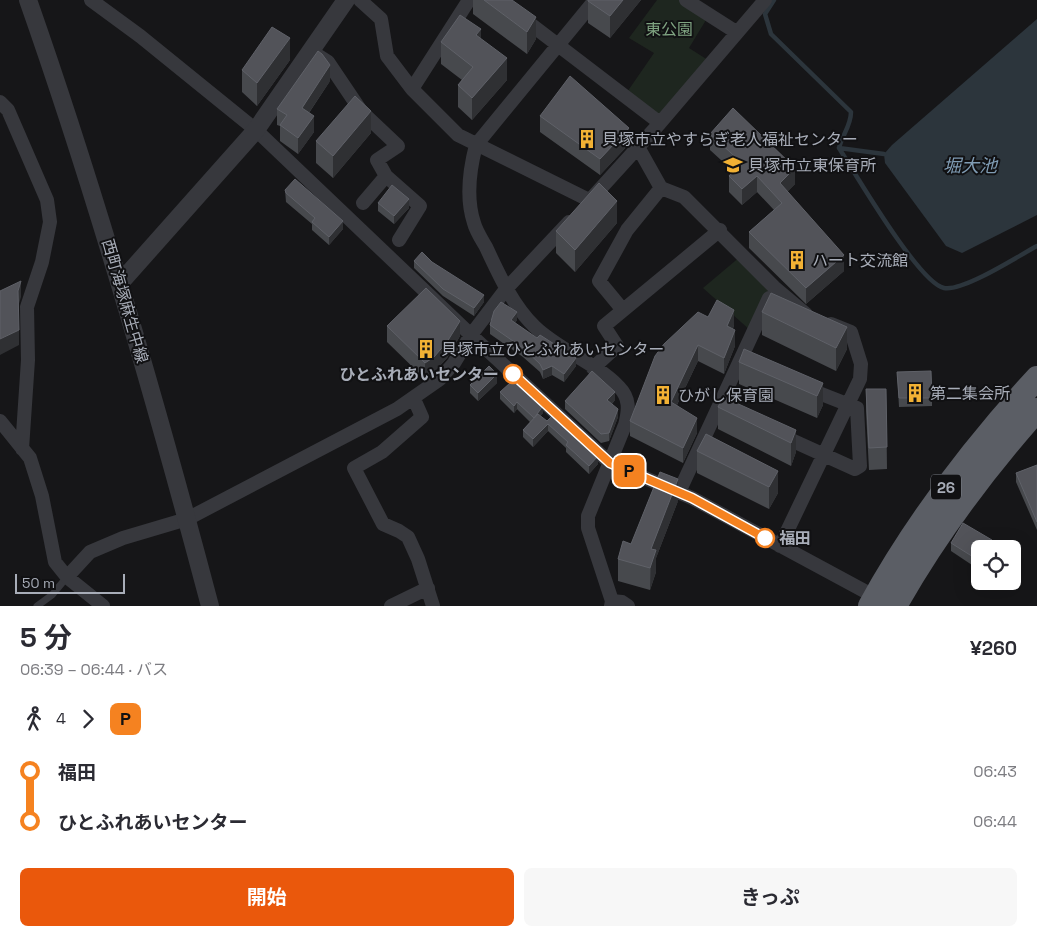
<!DOCTYPE html>
<html lang="ja">
<meta charset="utf-8">
<style>
body{margin:0;font-family:"Space Grotesk","Noto Sans JP",sans-serif;background:#f7f7f7;color:#2b2b33;height:100vh;display:flex;flex-direction:column;font-size:19px;white-space:nowrap}
*{box-sizing:border-box;margin:0}
p{font-size:16px;color:#7c7c81}
.icon{flex:none;width:28px;height:28px;fill:none;stroke:currentColor;stroke-width:2;stroke-linecap:round;stroke-linejoin:round}
.map{position:relative;height:606px;overflow:hidden}
.drawer{display:flex;flex-direction:column;background:#fff;flex:1}
.drawer>*{flex:none}
.badge{padding:0 10px;border-radius:8px;font-size:18px;line-height:32px}
.fabs{position:absolute;left:971px;top:540px;display:grid;gap:10px}
.fabs a{display:grid;place-items:center;width:50px;height:50px;border-radius:8px;background:#fff;box-shadow:0 5px 20px #0002;font-size:25px}
.scale{position:absolute;left:15px;bottom:12px;width:110px;box-sizing:border-box;padding-left:5px;border:2px solid #a8adb8;border-top:0;font-size:14px;line-height:18px;white-space:nowrap;color:#a8adb8;-webkit-text-stroke:4px #111113;paint-order:stroke}
.map>.badge{position:absolute;translate:-50% -50%;box-shadow:0 0 0 2px #fff}
.legs{display:flex;align-items:center;gap:8px;height:55px;padding:0 20px;font-size:16px}
.legs p{margin-inline-start:auto}
.overview{display:flex;align-items:center;justify-content:space-between;height:85px;padding:0 20px}
h1{font-size:28px;font-weight:700;line-height:38px}
.cta{display:flex;gap:10px;margin-top:auto;padding:10px 20px}
.cta a{flex:1;height:58px;border-radius:8px;background:#ea580c;color:#fff;font-size:20px;font-weight:700;line-height:58px;text-align:center}
.cta a+a{background:#f7f7f7;color:#2b2b33}
ul{padding:0 20px;list-style:none}
li{display:flex;align-items:center;gap:18px;height:50px;font-size:19px}
li i{display:grid;place-items:center;width:8px;height:100%;margin:0 6px;background:currentColor}
li i::after{content:'';width:12px;height:12px;margin:-6px;border:4px solid;border-radius:50%;background:#fff}
li p{margin-inline-start:auto}
li:first-child i{background:linear-gradient(#0000 50%,currentColor 0)}
li:last-child i{background:linear-gradient(currentColor 50%,#0000 0)}
.map>svg:first-child{display:block}
.green{fill:#1e261f}
.water{fill:#2c353c}
.lines{fill:none;stroke-linecap:round;stroke-linejoin:round}
.stream{stroke:#2c353c;stroke-width:4.5}
.service{stroke:#37383d;stroke-width:7}
.minor{stroke:#37383d;stroke-width:14}
.tertiary{stroke:#37383d;stroke-width:18}
.trunk{stroke:#5b5e65;stroke-width:24}
.wall{fill:#47494d}
.shaded-wall{fill:#2f3033}
.building{fill:#525359;stroke:#5f6168}
.line-1-casing{stroke:#fff;stroke-width:11}
.line-1{stroke:#f58220;stroke-width:8}
.stop-1-dot{fill:#fff;stroke:#f58220;stroke-width:2.5}
.labels{text-anchor:middle;dominant-baseline:central;stroke-width:4;stroke-linejoin:round;paint-order:stroke}
.shield{fill:#111113;stroke:#7b7e86;stroke-width:1}
.shield-label{font-size:15px;font-weight:bold;fill:#a8adb8}
.park-label{font-size:16px;fill:#7fa381;stroke:#111113}
.poi-label{font-size:16px;fill:#a8adb8;stroke:#111113;text-anchor:start}
.street-label{font-size:16px;fill:#a8adb8;stroke:#111113}
.stop-label{font-size:16px;font-weight:bold;fill:#a8adb8;stroke:#111113;text-anchor:end}
.water-label{font-size:18px;font-style:italic;fill:#7f9bb3;stroke:#111113}
</style>
<div class="map">
<svg width="1037" height="606" viewBox="0 0 1037 606">
<rect width="100%" height="100%" fill="#161618"/>
<!-- green -->
<path class="green" d="M657 0H688L709 15 689 48 711 62 660 123 623 98 654 53 629 38Z
M741 256 774 287 751 331 703 288Z"/>
<!-- water -->
<path class="water" d="M1037 19V215L962 253 946 246 885 163 884 154 892 145Z"/>
<g class="lines">
<!-- stream -->
<path class="stream" d="M774 0 765 14 771 34 851 112C851 126 842 135 839 148L884 154
M839 148C855 173 919 283 944 288 963 292 1018 256 1037 246"/>
<!-- service -->
<path class="service" d="M37 606 52 595 67 577"/>
<!-- minor -->
<path class="minor" d="M91 0 140 36 256 130 471 335 610 463 692 498 881 600
M360 0 381 19 387 56 412 89 458 135 589 200
M499 0 660 123
M595 0 476 145C470 168 466 199 474 223 476 231 482 240 486 247 499 275 513 306 535 327 560 351 595 362 619 387 630 398 629 410 625 425L588 516V528L612 601 611 606
M686 0 736 32
M317 55 328 62 361 111 398 146 377 160 386 176 420 206 399 240
M412 89 469 0
M0 102 8 110 47 200 50 222 42 262 27 307 28 360 22 449
M638 147 661 188 684 197 774 287 806 314
M591 199 660 123 765 0
M363 203 386 176
M622 309 599 281 627 230 661 188
M593 368 617 346 604 326 720 230
M414 399 422 417 382 452 354 468 383 524 399 531 408 537 418 559 433 606
M0 421 30 458 42 496 55 562 67 577 103 606
M780 435 855 469 860 466 857 408 806 388
M679 492 769 298
M780 546 860 379 861 364 851 332 831 324
M67 577 90 552 123 538 187 519 397 409 440 379 454 363 471 335 506 289 569 222
M612 601 622 602 628 606
M391 606 428 588"/>
<!-- tertiary -->
<path class="tertiary" d="M28 0C98 199 156 402 210 606
M120 283 256 130 346 0"/>
<!-- trunk -->
<path class="trunk" d="M870 606C916 522 973 448 1037 378
M895 606C935 535 983 471 1037 410"/>
</g>
<!-- wall -->
<path class="wall" d="M473 0H512L536 39 527 54 473 14Z
M588 0H641L610 38 588 23Z
M481 39 507 80 472 120 458 107V85L462 80 441 64V42Z
M290 60 257 106 242 92V70Z
M330 81 309 113 314 132 298 154 280 141V126L277 125V109Z
M540 116 629 144 600 175 540 132Z
M371 133 333 178 316 163V141Z
M710 134 795 184 787 192 844 271 806 304 749 248V232L774 210 757 192 742 205 729 192V176L733 171 710 150Z
M285 190 343 229 329 245 312 230V224L286 202Z
M378 203 409 208 394 224 378 211Z
M617 223 575 272 556 253V231Z
M414 261 432 262 484 302 474 316 443 296 414 268Z
M762 312 847 349 836 371 762 335Z
M708 317 734 325 733 329 735 346 724 374 698 361 677 405 697 433 683 463 630 436V421Z
M517 320 515 323 576 366 564 382 552 375 543 379 540 372 523 357 490 334V325Z
M387 326 460 336 447 358 434 372 425 379 387 342Z
M739 362 823 383V405L817 418 739 384Z
M897 372 932 398V406L899 407Z
M497 383 478 401 470 393V385Z
M866 389H886L887 469 869 470 866 411Z
M500 392 543 413 540 416 598 464 589 474 566 452V448L548 431 533 447 523 437V430L530 422 517 409 514 413 500 399Z
M615 400 612 404 618 417 609 441 601 443 565 409V401Z
M718 407 796 430V452L791 466 718 429Z
M706 434 778 493 769 509 697 473V451Z
M1037 465V530L1016 482V473Z
M678 501 656 558V572L650 590 618 581V559L631 544Z
M951 543 992 549 978 569 951 551Z"/>
<!-- shaded-wall -->
<path class="shaded-wall" d="M623 0H641L610 38V16Z
M536 17V39L527 54V32Z
M481 29V51L476 35Z
M290 38V60L257 106V83Z
M507 58V80L472 120V98Z
M330 65V81L302 123V108Z
M371 111V133L333 178V156Z
M314 116V132L298 154V138Z
M629 128V144L600 175V159Z
M795 168V184L780 199V183Z
M757 176V192L742 205V189Z
M409 199V208L394 224V216Z
M617 201V223L575 272V250Z
M343 221V229L329 245V237Z
M844 255V271L806 304V288Z
M21 281V297L18 307V291Z
M484 295V302L474 316V308Z
M734 310V325L727 342V326Z
M517 312V320L511 328V320Z
M460 321V336L447 358 434 372 425 379V363Z
M847 327V349L836 371V348Z
M19 330V345L0 355V339Z
M735 330V346L724 374V358Z
M698 345V361L671 417V402Z
M576 358V366L564 382V374Z
M552 366V375L543 379V370Z
M497 374V383L478 401V393Z
M823 383V405L817 418V396Z
M615 392V400L607 409V400Z
M517 402V409L514 413V406Z
M543 406V413L534 425V418Z
M618 409V417L609 441V433Z
M697 418V433L683 463V448Z
M548 424V431L533 447V439Z
M796 430V452L791 466V443Z
M598 456V464L589 474V466Z
M778 471V493L769 509V487Z
M678 479V501L656 558V572L650 590 651 549Z
M992 540V549H986Z
M980 558V566L978 569V560Z"/>
<!-- building -->
<path class="building" d="M484 0H512L536 17 527 32Z
M588 0H623L610 16 588 1Z
M460 15 481 29 476 35 507 58 472 98 458 85 473 67 441 42Z
M272 27 290 38 257 83 242 70Z
M318 51 322 54 330 65 302 108 314 116 298 138 280 125 287 115 277 109Z
M570 76 629 128 600 159 540 116Z
M355 96 371 111 333 156 316 141Z
M733 108 795 168 780 183 844 255 806 288 749 232 782 203 757 176 742 189 729 176 741 162 710 134Z
M295 179 343 221 329 237 312 222 315 218 286 193 285 190Z
M599 183 617 201 575 250 556 231Z
M392 185 409 199 394 216 378 203Z
M422 252 432 262 484 295 474 308 443 289 414 261Z
M21 281 18 291 19 330 0 339V291Z
M426 288 460 321 447 342 434 357 425 363 387 326Z
M771 293 847 327 836 348 762 312Z
M717 300 734 310 727 326 735 330 724 358 698 345 671 402 697 418 683 448 630 421 655 356 664 344 698 312 708 317Z
M501 302 517 312 511 320 537 338 540 335 576 358 564 374 552 366 543 370 540 364 523 348 490 325 494 311Z
M744 349 823 383 817 396 739 362Z
M489 366 497 374 478 393 470 385Z
M592 371 615 392 607 400 618 409 609 433 601 434 565 401Z
M931 371 932 398H899L897 372Z
M516 381 543 406 534 418 517 402 514 406 500 392 510 383 512 384Z
M866 389H886L887 447 869 448Z
M723 397 796 430 791 443 718 407Z
M538 414 547 421 553 415 598 456 589 466 566 445 568 442 548 424 533 439 523 430Z
M706 434 778 471 769 487 697 451Z
M1037 465V522L1016 473Z
M660 472 678 479 651 549 656 550 650 568 618 559 623 541 631 544Z
M963 523 992 540 986 549H980V558L978 560 951 543Z"/>
<g class="lines">
<!-- line-1 casing -->
<g class="line-1-casing">
<path id="line-1" d="M513 374 610 463 692 498 765 538"/>
</g>
<!-- line-1 -->
<use href="#line-1" class="line-1"/>
</g>
<!-- icons -->
<defs>
<g id="building-bare" transform="scale(1.5)"><path d="M-4-6H4V6H1V3H-1V6H-4ZM-2.5-4.3h1.7v1.8h-1.7ZM.8-4.3h1.7v1.8H.8ZM-2.5-1h1.7V.8h-1.7ZM.8-1h1.7V.8H.8Z" fill="#f2b134" stroke="#111113" stroke-width="2.5" paint-order="stroke"/></g>
<g id="school-bare" transform="scale(1.5)"><path d="M0-5L7-2L0 1L-7-2ZM-4 1L0 2.5L4 1V4Q0 6-4 4Z" fill="#f2b134" stroke="#111113" stroke-width="2.5" paint-order="stroke"/></g>
</defs>
<g fill-rule="evenodd">
<use href="#building-bare" x="587" y="139"/>
<use href="#school-bare" x="733" y="165"/>
<use href="#building-bare" x="797" y="260"/>
<use href="#building-bare" x="426" y="349"/>
<use href="#building-bare" x="915" y="393"/>
<use href="#building-bare" x="663" y="395"/>
</g>
<!-- markers -->
<g class="stop-1-dot">
<circle cx="513" cy="374" r="9"/>
<circle cx="765" cy="538" r="9"/>
</g>
<g class="labels">
<!-- shield labels -->
<rect class="shield" x="931" y="474.5" width="30" height="25" rx="4"/>
<g class="shield-label">
<text x="946" y="487">26</text>
</g>
<!-- park labels -->
<g class="park-label">
<text x="669" y="29">東公園</text>
</g>
<!-- poi labels -->
<g class="poi-label">
<text x="602" y="139">貝塚市立やすらぎ老人福祉センター</text>
<text x="748" y="165">貝塚市立東保育所</text>
<text x="812" y="260">ハート交流館</text>
<text x="441" y="349">貝塚市立ひとふれあいセンター</text>
<text x="930" y="393">第二集会所</text>
<text x="678" y="395">ひがし保育園</text>
</g>
<!-- street labels -->
<g class="street-label">
<text transform="translate(125 301) rotate(74)">西町海塚麻生中線</text>
</g>
<!-- stop labels -->
<g class="stop-label">
<text x="499" y="374">ひとふれあいセンター</text>
<text x="779" y="538" text-anchor="start">福田</text>
</g>
<!-- water labels -->
<g class="water-label">
<text x="970" y="165">堀大池</text>
</g>
</g>
</svg>
<div class="fabs">
<a><svg class="icon" aria-label="locate" viewBox="0 0 24 24"><circle cx="12" cy="12" r="6"/><path d="M12 2v4M12 18v4M2 12h4M18 12h4"/></svg></a>
</div>
<div class="scale">50 m</div>
<b class="badge" style="left:629px;top:471px;background:#f58220;color:#111">P</b>
</div>
<section class="drawer">
<div class="overview"><div><h1>5 分</h1><p>06:39 – 06:44 · バス</p></div><b>¥260</b></div>
<div class="legs"><svg class="icon" aria-label="walk" viewBox="0 0 24 24"><circle cx="13" cy="4" r="2"/><path d="M13 8l-2 6 4 7M11 14l-3 7M7 12l3-4h3l4 4"/></svg>4<svg class="icon" aria-label="forward" viewBox="0 0 24 24"><path d="M9 5l7 7-7 7"/></svg><b class="badge" style="background:#f58220;color:#111">P</b></div>
<ul>
<li><i style="color:#f58220"></i><b>福田</b><p>06:43</p></li>
<li><i style="color:#f58220"></i><b>ひとふれあいセンター</b><p>06:44</p></li>
</ul>
<div class="cta"><a>開始</a><a>きっぷ</a></div>
</section>
